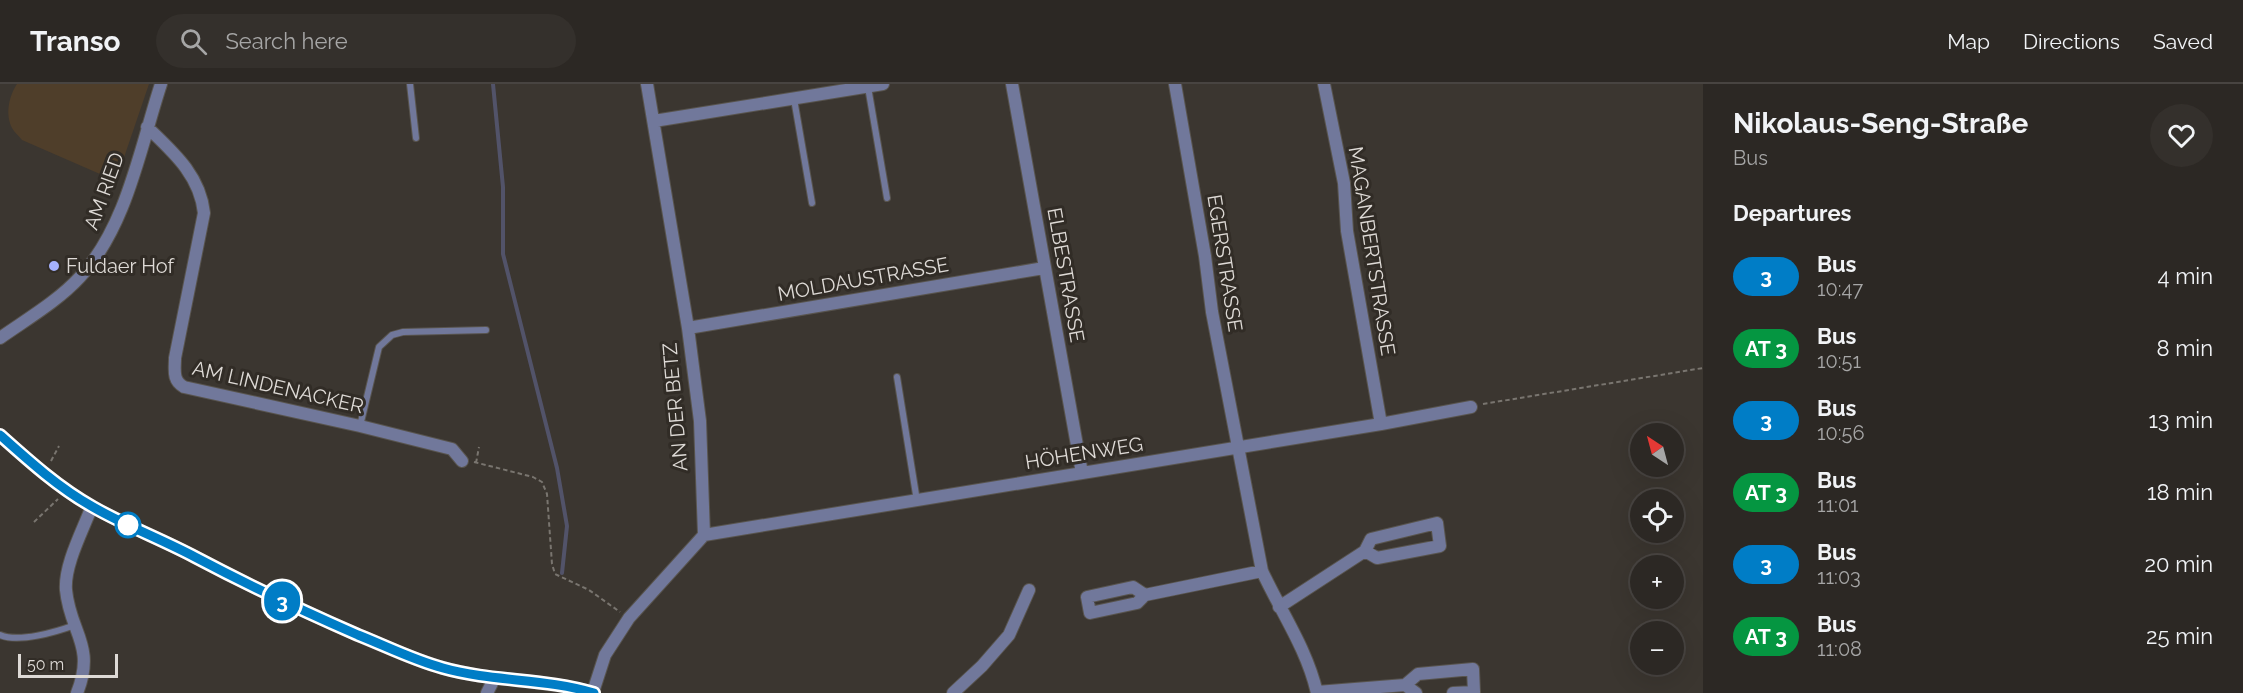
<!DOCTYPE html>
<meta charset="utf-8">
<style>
body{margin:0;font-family:Raleway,sans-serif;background:#34302c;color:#f1f3f6;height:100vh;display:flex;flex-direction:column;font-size:22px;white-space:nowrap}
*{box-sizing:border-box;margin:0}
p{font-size:20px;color:#a6a6a6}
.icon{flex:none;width:33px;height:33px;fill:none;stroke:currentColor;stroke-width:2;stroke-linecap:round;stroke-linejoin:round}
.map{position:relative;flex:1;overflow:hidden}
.drawer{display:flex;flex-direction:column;background:#2c2824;width:540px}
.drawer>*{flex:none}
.badge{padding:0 12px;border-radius:20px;font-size:21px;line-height:39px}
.needle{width:39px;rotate:324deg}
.tools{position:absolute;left:1630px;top:339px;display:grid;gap:12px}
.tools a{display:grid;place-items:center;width:54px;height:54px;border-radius:50%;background:#2c2824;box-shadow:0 6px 24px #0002,0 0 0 2px #484441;font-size:30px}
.scale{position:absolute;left:18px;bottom:15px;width:100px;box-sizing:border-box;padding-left:6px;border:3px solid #dedad6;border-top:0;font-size:16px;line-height:21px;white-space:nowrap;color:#dedad6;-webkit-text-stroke:4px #312c26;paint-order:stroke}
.map>.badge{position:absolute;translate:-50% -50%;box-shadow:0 0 0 3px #fff}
h2{padding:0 30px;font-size:22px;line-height:54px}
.round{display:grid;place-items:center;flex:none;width:63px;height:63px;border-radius:32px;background:#34302c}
.overview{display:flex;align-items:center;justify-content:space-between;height:102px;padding:0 30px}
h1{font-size:28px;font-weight:700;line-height:45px}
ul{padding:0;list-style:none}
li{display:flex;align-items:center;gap:18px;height:72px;padding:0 30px}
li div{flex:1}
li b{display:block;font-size:22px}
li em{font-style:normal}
li .badge{min-width:66px;font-weight:700;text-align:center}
header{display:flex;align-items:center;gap:36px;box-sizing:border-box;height:84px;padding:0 30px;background:#2c2824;border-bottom:2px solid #484441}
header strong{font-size:28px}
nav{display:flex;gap:33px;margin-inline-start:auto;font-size:21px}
.search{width:420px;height:54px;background:#34302c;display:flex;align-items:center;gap:15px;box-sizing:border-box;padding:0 21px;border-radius:33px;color:#a6a6a6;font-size:22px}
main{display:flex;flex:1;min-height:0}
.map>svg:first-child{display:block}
.green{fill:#4f3e2a}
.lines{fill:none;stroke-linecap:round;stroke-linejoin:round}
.stream{stroke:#525369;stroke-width:4}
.service-casing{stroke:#58544e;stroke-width:8}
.minor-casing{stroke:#58544e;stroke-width:14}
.tertiary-casing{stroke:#58544e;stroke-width:14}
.path{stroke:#79756f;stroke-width:2;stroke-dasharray:4.5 3;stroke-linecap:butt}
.service{stroke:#71789b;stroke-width:6}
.minor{stroke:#71789b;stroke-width:12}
.tertiary{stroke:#71789b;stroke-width:12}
.line-casing{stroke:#fff;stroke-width:14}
.line{stroke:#007dc6;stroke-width:9}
.poi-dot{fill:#a5b1fc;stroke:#312c26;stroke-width:2}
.stop-dot{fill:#fff;stroke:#007dc6;stroke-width:3}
.labels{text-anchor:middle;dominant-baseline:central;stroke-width:6;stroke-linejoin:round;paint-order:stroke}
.street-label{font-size:20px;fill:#dedad6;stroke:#312c26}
.poi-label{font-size:20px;fill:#dedad6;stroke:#312c26;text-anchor:start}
</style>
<header>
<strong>Transo</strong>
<div class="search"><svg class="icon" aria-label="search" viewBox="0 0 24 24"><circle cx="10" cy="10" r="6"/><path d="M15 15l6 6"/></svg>Search here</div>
<nav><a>Map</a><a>Directions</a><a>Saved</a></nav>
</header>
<main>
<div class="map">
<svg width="1703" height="609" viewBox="0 0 1703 609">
<rect width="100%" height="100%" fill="#3b3630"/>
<!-- green -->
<path class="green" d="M17 0H149L116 97 22 56C19 52 14 48 12 44 5 30 9 12 17 0Z"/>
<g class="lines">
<!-- stream -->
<path class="stream" d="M493 0 503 103V170L557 384 567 442 562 489"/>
<!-- service casing -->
<g class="service-casing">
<path id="service" d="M410 0 416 54
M868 3 887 114
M794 15 812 119
M897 293 917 417
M360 342 379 263 392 251 403 248 486 246
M0 551C19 559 56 548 75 541"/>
</g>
<!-- minor casing -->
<g class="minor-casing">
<path id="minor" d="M1012 0 1082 389
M1175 0 1205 172 1212 228 1262 487C1281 528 1307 565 1317 609
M1324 0 1344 99 1347 147 1381 340
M654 37 883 0
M147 43C173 68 200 91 204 129L175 274C175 286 172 296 184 303L360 342 452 365 462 377
M688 244 1044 184
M0 254C27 235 58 217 80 193 127 142 140 64 161 0
M704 451 1381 340 1471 323
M1145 511 1137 519 1090 529 1087 513 1133 503 1145 511 1262 487
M1279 523 1365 467 1371 455 1437 439 1440 462 1377 474 1365 467
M1405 601 1416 609
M593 608 605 571 629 534 704 451 700 337 688 244 647 0
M1317 608 1405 601 1418 590 1473 585 1474 608 1453 609
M77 609C96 561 70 549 66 506 64 481 83 446 92 422
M487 609 494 595
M953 609 982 582 1009 551 1029 506"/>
</g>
<!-- tertiary casing -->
<g class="tertiary-casing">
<path id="tertiary" d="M0 351C29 377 59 404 93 423 125 441 159 454 191 471 246 500 301 526 358 551 386 563 414 576 443 584 493 598 545 595 594 609"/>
</g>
<!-- path -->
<path class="path" d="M1483 320 1703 284
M51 377 59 362
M474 378 533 393 542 398 547 410 552 480 555 490 589 506 620 528
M476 379 479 363
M34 438 58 415"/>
<!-- service -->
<use href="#service" class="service"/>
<!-- minor -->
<use href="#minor" class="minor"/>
<!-- tertiary -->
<use href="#tertiary" class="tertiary"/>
</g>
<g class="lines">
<!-- line casing -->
<g class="line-casing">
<path id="line" d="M0 351C29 377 59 404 93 423 126 442 161 455 195 473 248 501 303 527 358 551 386 562 413 576 443 584 492 598 545 594 594 609"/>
</g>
<!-- line -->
<use href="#line" class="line"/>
</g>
<!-- markers -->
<circle class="poi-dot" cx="54" cy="182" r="6"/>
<circle class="stop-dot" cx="128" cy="441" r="12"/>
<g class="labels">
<!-- street labels -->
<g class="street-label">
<text transform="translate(104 107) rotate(-70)">AM RIED</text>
<text transform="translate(1372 167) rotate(81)">MAGANBERTSTRASSE</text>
<text transform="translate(1225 179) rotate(81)">EGERSTRASSE</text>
<text transform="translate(1066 191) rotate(80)">ELBESTRASSE</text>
<text transform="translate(863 195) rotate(-10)">MOLDAUSTRASSE</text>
<text transform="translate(278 303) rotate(13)">AM LINDENACKER</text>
<text transform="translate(675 323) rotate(-95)">AN DER BETZ</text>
<text transform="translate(1084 369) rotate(-9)">HÖHENWEG</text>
</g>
<!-- poi labels -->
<g class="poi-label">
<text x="66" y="182">Fuldaer Hof</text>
</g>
</g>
</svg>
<div class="tools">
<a><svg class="needle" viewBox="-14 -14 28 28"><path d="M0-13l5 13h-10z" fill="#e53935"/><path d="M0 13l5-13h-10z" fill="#a6a6a6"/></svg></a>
<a><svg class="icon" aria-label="locate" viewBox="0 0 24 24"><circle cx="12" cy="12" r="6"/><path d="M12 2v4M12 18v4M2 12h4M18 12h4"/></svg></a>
<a>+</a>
<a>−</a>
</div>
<div class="scale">50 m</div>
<b class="badge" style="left:282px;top:517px;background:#007dc6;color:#fff">3</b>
</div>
<section class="drawer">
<div class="overview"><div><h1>Nikolaus-Seng-Straße</h1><p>Bus</p></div><a class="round"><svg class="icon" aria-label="heart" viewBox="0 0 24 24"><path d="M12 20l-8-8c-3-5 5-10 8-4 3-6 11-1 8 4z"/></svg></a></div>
<h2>Departures</h2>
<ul>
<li><span class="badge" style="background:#007dc6;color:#fff">3</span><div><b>Bus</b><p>10:47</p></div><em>4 min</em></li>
<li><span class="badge" style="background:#059641;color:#fff">AT 3</span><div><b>Bus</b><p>10:51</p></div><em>8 min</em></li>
<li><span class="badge" style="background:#007dc6;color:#fff">3</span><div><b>Bus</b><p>10:56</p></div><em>13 min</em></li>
<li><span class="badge" style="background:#059641;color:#fff">AT 3</span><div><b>Bus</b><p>11:01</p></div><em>18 min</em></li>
<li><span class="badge" style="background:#007dc6;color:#fff">3</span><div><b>Bus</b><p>11:03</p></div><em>20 min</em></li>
<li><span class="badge" style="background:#059641;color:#fff">AT 3</span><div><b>Bus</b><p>11:08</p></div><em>25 min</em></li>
</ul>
</section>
</main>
